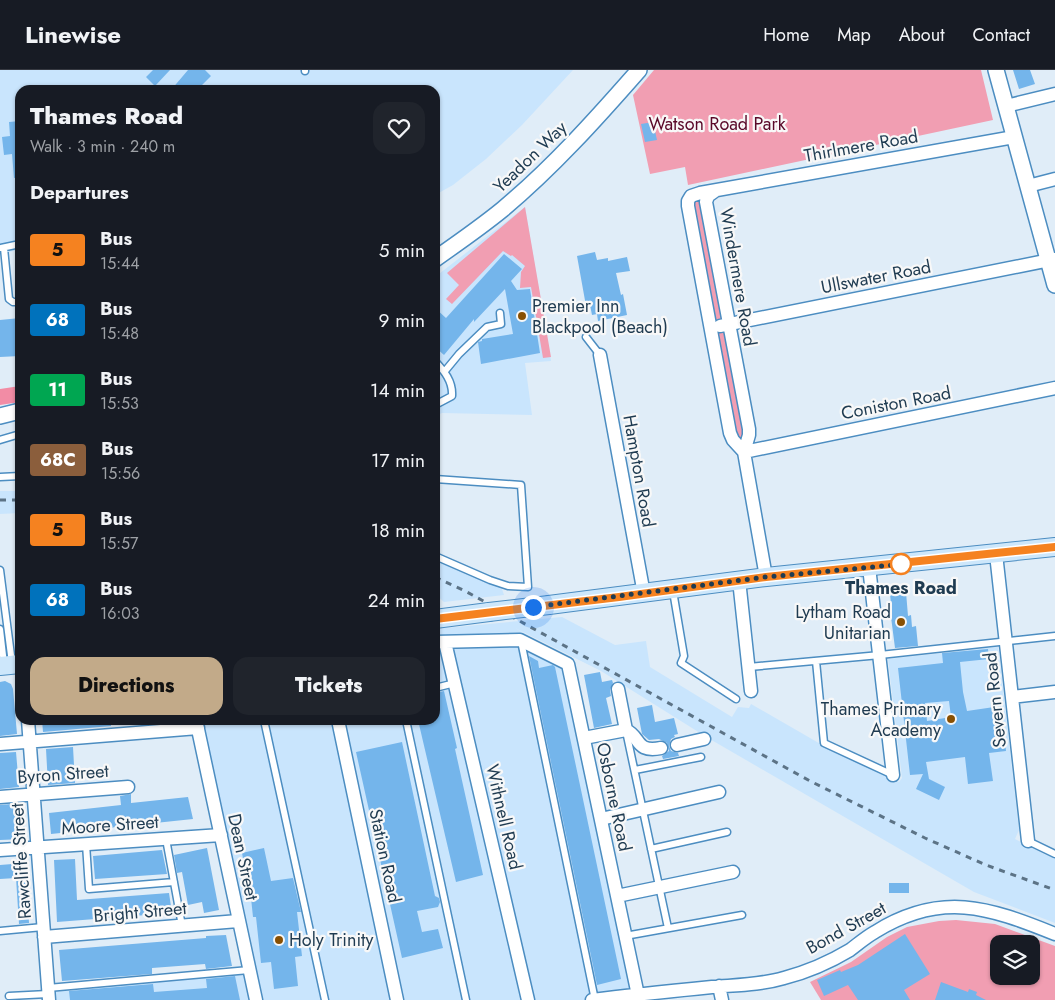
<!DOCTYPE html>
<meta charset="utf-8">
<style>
body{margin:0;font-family:Jost,sans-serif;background:#20242c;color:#f1f3f6;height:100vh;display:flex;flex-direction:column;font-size:19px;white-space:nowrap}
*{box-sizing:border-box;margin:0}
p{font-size:16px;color:#9ea1a6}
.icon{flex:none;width:28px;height:28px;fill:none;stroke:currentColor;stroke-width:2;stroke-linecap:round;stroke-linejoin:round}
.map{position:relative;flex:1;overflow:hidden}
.panel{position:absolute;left:15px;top:15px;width:425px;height:640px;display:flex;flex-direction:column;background:#171b24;border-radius:15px;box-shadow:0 1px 4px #0004}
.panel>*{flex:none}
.badge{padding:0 10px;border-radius:4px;font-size:18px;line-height:32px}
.buttons{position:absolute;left:990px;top:865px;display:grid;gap:10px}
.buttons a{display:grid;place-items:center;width:50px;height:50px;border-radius:10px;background:#171b24;box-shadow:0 1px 4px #0004;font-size:25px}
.you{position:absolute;width:25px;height:25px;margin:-12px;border:4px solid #fff;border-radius:50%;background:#1a73e8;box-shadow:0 0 0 8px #1a73e833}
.map>.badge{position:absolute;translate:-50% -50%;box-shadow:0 0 0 2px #fff}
h2{padding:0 15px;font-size:19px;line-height:45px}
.round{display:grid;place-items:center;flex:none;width:52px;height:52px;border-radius:15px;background:#20242c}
.overview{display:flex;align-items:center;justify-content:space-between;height:85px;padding:0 15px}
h1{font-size:24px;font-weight:800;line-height:38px}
.primary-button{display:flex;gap:10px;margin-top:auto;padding:10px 15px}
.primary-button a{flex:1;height:58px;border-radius:15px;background:#c2aa89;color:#111;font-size:20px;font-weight:800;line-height:58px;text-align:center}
.primary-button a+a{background:#20242c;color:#f1f3f6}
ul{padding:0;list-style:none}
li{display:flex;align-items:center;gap:15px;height:70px;padding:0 15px}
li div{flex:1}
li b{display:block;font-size:19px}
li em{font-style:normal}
li .badge{min-width:55px;font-weight:700;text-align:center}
header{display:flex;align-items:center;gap:30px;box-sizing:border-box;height:70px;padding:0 25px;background:#171b24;border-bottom:1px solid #363941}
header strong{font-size:24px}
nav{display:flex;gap:28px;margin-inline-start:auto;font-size:18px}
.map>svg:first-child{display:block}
.built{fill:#c9e5fd}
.green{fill:#f19eb2;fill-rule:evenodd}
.forest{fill:#f28ca5}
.building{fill:#74b5eb;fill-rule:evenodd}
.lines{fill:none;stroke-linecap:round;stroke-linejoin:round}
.service-casing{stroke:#4c8dc1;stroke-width:9}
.minor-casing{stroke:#4c8dc1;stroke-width:15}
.tertiary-casing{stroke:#4c8dc1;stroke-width:18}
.secondary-casing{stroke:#4c8dc1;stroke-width:20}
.service{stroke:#fff;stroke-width:6}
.minor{stroke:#fff;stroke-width:12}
.tertiary{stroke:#fff;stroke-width:15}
.secondary{stroke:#cde7fb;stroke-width:18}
.rail{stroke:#5c7386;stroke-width:3;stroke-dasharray:6 6;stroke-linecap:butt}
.secondary-bridge-casing{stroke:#4c8dc1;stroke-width:20;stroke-linecap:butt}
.secondary-bridge{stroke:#cde7fb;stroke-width:18}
.line-casing{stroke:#fff;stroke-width:11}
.line{stroke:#f58220;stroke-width:8}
.walk{stroke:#1f3b51;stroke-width:5;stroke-dasharray:0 9}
.poi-dot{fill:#885003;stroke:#f8f8f8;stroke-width:2}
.stop-dot{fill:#fff;stroke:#f58220;stroke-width:2.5}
.labels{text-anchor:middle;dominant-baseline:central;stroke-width:4.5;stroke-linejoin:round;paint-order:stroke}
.park-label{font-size:18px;fill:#590828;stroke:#f8f8f8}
.street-label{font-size:18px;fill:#1f3b51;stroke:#f8f8f8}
.poi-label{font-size:18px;fill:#1f3b51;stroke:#f8f8f8;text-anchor:start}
.stop-label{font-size:18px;font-weight:bold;fill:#1f3b51;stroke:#f8f8f8}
</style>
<header>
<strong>Linewise</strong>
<nav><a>Home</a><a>Map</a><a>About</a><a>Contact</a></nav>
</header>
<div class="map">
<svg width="1055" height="930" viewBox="0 0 1055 930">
<rect width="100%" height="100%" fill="#e0edf8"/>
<!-- built -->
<path class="built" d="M0 0H573L522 55 486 89 453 115 435 125V20H20V179L0 185Z
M525 137 551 291 525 293 532 345 442 343 435 346V207Z
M0 421H20V443L0 444Z
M435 490 501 516 504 525 444 532 435 524Z
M562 547 615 575 646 571 650 597 732 647 738 637 749 638 751 634 817 672 899 712 902 708 888 589 998 577 1019 760 1015 769 1046 785 1055 786V853L974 822 708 668 601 601 515 558 571 590 639 930H53V920L244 904 198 650H435V559Z"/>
<!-- green -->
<path class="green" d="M654 0H981L993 50 688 115 685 97 650 104 633 25Z
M711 123 749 365 735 373 689 128Z
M525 137 551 287 543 288 531 217 520 218 521 202 525 196 512 185 511 186 503 181 452 234 446 229 459 215 447 203Z
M956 850 995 854 1055 876V930H821L810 912 851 892 887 867 907 857 939 851ZM999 874H1031V906H999Z"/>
<!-- forest -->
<path class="forest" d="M20 316V332L0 335V319Z"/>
<!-- building -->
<path class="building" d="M153 0H170L155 16 146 7Z
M188 0H205L211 6 197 20H171Z
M1013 0H1030L1035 14 1019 19Z
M20 51V107L14 108 12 84 4 85 2 67 10 66 9 52Z
M653 52 657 70 645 72 641 54Z
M595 182 597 190 608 188V191L627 187 630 201 616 203 621 225 623 224 627 245 598 251 597 244 592 245 590 235 586 236 577 186Z
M504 184 522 199 511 211 517 220 530 219 540 283 481 294 478 272 482 271V269L513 264 505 219 474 252V249L444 285 435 277V238L446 248Z
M20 248V286L0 287V250Z
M906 522 908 546 911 545 912 557 916 556 918 576 895 578 891 547H892L890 523Z
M988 579 989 589 960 592 963 622 967 641 1001 636 1006 681 989 683 993 711 968 714 965 687 926 692 929 709 945 717 939 730 916 719 923 704 910 705 898 598 943 593 942 583ZM949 631 951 647 927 651 925 633Z
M529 586 538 591 539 598 553 595 555 597 621 909 597 915Z
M600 602 602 612 612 610 613 613 610 620 611 626 606 628 612 654 594 658 584 605Z
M5 611 11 614 13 619 17 664 0 666V612Z
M444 621 457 678 455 679 483 805 456 812 418 650H435V623Z
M652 635 655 652 674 648 678 664 674 665 675 667 671 669 669 676 671 681 678 683 679 686 663 689 662 686 669 681 667 673 659 669 649 670 642 664 637 638Z
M42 650H111V656L43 662Z
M402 672 435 826 439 828 440 832 438 837 417 841 422 862 438 859 443 878 402 888 356 682Z
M73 677 75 713 48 715 46 679Z
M16 682 19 717 0 719V683Z
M131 724V733L188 727 193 749 51 764 49 743 121 735 120 726Z
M23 733 25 769 0 770V735Z
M207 778 219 840 204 843 202 832 188 835 182 802 177 803 174 785Z
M264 778 271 811 293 808 301 842H297L302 886 295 887 298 916 274 919 271 892 261 893 256 847H253L249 809H247L242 783Z
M162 780 167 804 95 809 93 786Z
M75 789 77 830 169 823 172 843 57 852 54 790Z
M25 793 29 853 19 854 16 808 0 809V795Z
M889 813H909V823H889Z
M905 864 930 904 904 920 910 930H858L848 915 824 926 817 910 840 900 841 902 858 895Z
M226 865 232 896 206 899 205 894 152 898V904L62 911 59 880 206 868V866Z
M235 906 240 930H70L69 921 153 914 154 922 207 918 206 909Z
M941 912 968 922 969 919 977 922 976 925 986 930H935Z"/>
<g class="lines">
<!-- service casing -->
<g class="service-casing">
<path id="service" d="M305 0V1
M1 178 20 174
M4 178 9 229 13 232H20
M586 267 600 285
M435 291C444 301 453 311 452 326L435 335
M445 301 459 284 487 257 501 254 500 243
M0 370 20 364
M0 407 20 406
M435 409 521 415 528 517 508 516 490 510 435 486
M0 500 12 593
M673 521 684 586 681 593 736 629
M0 559 4 594
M521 571 595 930
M816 591 824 673 893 705
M749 597 880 585 1055 566
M435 618 455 613
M264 650 325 930
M406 650 466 930
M626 661 668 858
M635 700 701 687
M166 769 182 856
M1028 771 1055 784
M86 774 89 819 174 812
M651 779 727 762
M0 861 43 857
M625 866 742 845
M48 918 249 900
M9 926 48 924"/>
</g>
<!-- minor casing -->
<g class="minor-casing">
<path id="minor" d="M1006 36 1055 24
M1028 116 1055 109
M715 121 708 126 706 132 749 359V365L744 382 766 507
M720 256 1055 189
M600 285 644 524
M744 382 733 370 730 363 688 136V131L691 126 700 123 1014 67
M744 382 1055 318
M996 484 1028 771
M869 497 893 705
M739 510 751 621
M435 572 520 570 568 594 639 930
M445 572 528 930
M618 619 626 660
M1012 627 1055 622
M28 650 49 930
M196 650 256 930
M338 650 397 930
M584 668 626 660C641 667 635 683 661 678
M0 674 198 658
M677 675 704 669
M0 727 128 717
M601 749 719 722
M0 780 221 765
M617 826 733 802
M44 867 238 851
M719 916 722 930
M592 930C632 925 672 921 712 917 736 915 760 915 784 908 807 902 830 892 850 880 858 874 866 867 875 862 941 821 988 837 1055 864"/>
</g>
<!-- tertiary casing -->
<g class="tertiary-casing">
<path id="tertiary" d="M996 0 1055 215
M435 189C458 173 481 157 503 139 553 97 596 49 639 0
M0 346 20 341"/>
</g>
<!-- secondary casing -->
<g class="secondary-casing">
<path id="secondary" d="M549 535 766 507 1055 477
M435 549 489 542
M0 596 20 594"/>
</g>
<!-- service -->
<use href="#service" class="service"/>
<!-- minor -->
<use href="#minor" class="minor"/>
<!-- tertiary -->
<use href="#tertiary" class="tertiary"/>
<!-- secondary -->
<use href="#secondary" class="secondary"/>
<!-- rail -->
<path class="rail" d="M0 430H20
M435 507 467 522 810 711 925 768 986 795 1055 820"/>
<!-- secondary-bridge casing -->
<g class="secondary-bridge-casing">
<path id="secondary-bridge" d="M489 542 549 535"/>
</g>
<!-- secondary-bridge -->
<use href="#secondary-bridge" class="secondary-bridge"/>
</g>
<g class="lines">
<!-- line casing -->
<g class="line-casing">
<path id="line" d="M435 549 619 527 766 507 1055 477"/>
</g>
<!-- line -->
<use href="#line" class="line"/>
<!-- walk -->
<path class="walk" d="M533 537 766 507 904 494H901"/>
</g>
<!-- markers -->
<g class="poi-dot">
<circle cx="522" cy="246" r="5"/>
<circle cx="901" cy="552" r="5"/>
<circle cx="951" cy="649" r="5"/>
<circle cx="279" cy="870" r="5"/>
</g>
<circle class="stop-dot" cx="901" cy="494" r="10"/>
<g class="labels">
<!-- park labels -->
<g class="park-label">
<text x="717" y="54">Watson Road Park</text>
</g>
<!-- street labels -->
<g class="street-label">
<text transform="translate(861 76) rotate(-10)">Thirlmere Road</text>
<text transform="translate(530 87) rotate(-44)">Yeadon Way</text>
<text transform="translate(738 207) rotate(80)">Windermere Road</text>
<text transform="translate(876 207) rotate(-11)">Ullswater Road</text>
<text transform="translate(896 333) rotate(-11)">Coniston Road</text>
<text transform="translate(639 401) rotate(80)">Hampton Road</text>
<text transform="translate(995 630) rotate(-96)">Severn Road</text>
<text transform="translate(63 704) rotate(-4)">Byron Street</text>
<text transform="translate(614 727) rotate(78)">Osborne Road</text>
<text transform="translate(504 747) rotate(77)">Withnell Road</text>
<text transform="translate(110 755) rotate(-4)">Moore Street</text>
<text transform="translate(385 786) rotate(78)">Station Road</text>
<text transform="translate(243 787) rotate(78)">Dean Street</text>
<text transform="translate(21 791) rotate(-94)">Rawcliffe Street</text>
<text transform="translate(140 842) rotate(-5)">Bright Street</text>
<text transform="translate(846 858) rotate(-29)">Bond Street</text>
</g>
<!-- poi labels -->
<g class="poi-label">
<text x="532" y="236">Premier Inn<tspan x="532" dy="21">Blackpool (Beach)</tspan></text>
<text x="891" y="542" text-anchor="end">Lytham Road<tspan x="891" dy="21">Unitarian</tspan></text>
<text x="941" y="639" text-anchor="end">Thames Primary<tspan x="941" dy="21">Academy</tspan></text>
<text x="289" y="870">Holy Trinity</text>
</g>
<!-- stop labels -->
<g class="stop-label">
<text x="901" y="518">Thames Road</text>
</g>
</g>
</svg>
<div class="buttons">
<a><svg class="icon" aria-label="layers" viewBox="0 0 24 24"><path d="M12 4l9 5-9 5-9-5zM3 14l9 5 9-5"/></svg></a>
</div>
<div class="you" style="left:533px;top:537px"></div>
<section class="panel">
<div class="overview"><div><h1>Thames Road</h1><p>Walk · 3 min · 240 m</p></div><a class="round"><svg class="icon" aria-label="heart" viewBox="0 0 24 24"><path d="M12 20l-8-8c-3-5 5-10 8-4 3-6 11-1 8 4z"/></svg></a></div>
<h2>Departures</h2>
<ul>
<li><span class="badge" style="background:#f58220;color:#111">5</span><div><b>Bus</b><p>15:44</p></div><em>5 min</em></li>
<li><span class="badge" style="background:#0072bc;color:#fff">68</span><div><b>Bus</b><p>15:48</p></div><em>9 min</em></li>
<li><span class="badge" style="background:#00a651;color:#fff">11</span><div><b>Bus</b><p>15:53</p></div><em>14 min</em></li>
<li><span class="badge" style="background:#8b5e3c;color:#fff">68C</span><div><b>Bus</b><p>15:56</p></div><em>17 min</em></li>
<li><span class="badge" style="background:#f58220;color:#111">5</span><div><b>Bus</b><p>15:57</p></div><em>18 min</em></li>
<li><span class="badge" style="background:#0072bc;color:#fff">68</span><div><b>Bus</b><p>16:03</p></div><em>24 min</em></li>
</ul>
<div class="primary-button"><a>Directions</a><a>Tickets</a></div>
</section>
</div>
